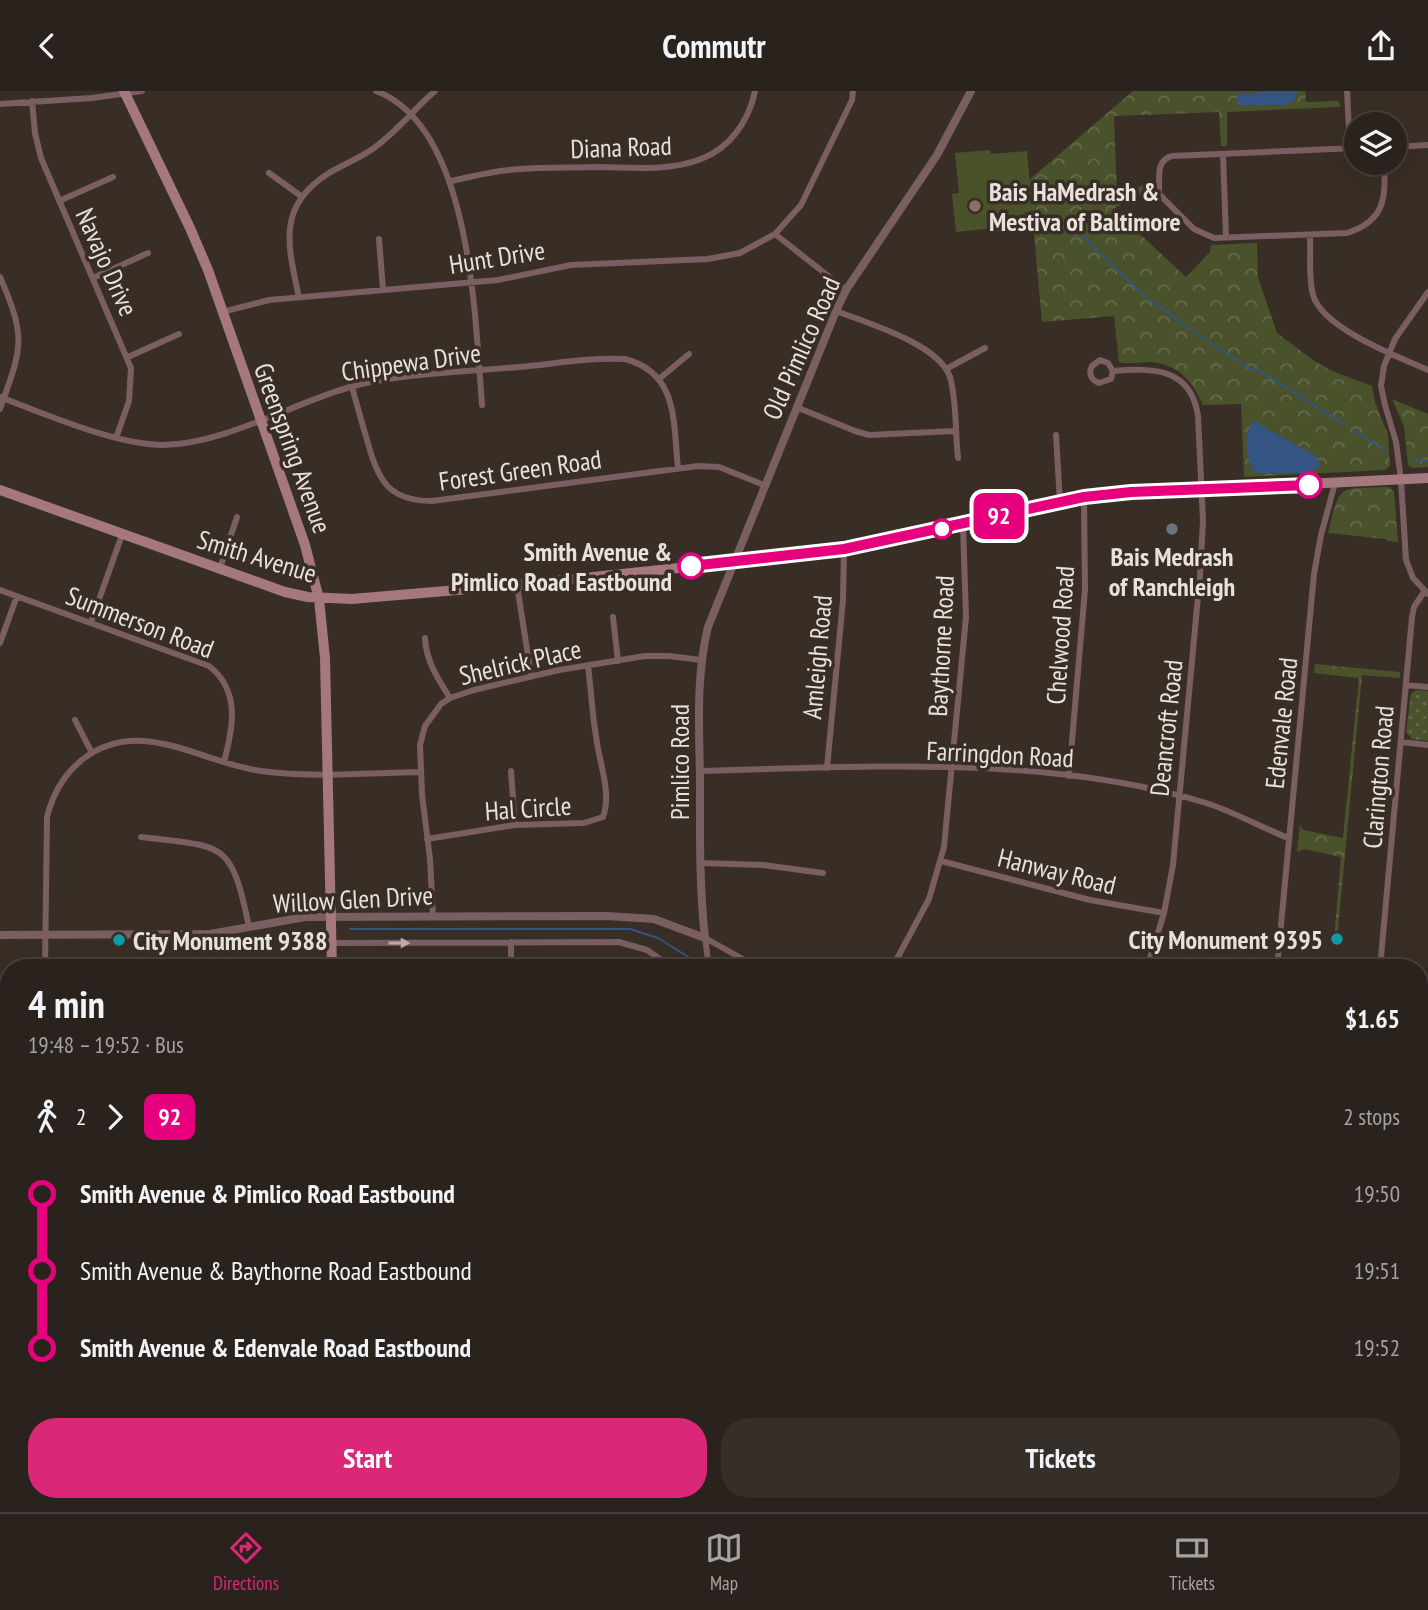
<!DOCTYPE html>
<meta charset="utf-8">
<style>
body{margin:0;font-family:"PT Sans Narrow",sans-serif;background:#362f29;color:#f1f3f6;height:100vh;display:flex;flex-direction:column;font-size:26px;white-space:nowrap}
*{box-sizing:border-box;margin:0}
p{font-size:23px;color:#a5a4a3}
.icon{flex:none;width:38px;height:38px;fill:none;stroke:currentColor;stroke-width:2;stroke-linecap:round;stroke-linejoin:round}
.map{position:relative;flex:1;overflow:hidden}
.details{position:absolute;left:0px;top:868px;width:1428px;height:553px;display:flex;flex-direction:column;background:#2a221c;border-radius:28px 28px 0 0;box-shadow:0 7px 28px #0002,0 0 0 2px #463f3b}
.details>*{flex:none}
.badge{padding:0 14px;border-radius:10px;font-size:24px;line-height:46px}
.buttons{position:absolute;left:1344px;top:21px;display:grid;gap:14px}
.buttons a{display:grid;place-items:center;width:63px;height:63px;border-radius:50%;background:#2a221c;box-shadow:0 7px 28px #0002,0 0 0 2px #463f3b;font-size:35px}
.map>.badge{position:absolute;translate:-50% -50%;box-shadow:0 0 0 4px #fff}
.legs{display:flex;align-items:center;gap:10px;height:77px;padding:0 28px;font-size:23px}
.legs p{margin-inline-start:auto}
.head{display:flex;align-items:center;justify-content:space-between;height:119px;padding:0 28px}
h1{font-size:38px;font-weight:700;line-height:52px}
.button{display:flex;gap:14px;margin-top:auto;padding:14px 28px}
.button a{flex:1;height:80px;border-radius:28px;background:#db2777;color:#fff;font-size:28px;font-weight:700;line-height:80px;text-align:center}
.button a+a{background:#362f29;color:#f1f3f6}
ul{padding:0 28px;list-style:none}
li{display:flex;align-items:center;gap:24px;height:77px;font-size:26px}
li i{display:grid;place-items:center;width:10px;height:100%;margin:0 9px;background:currentColor}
li i::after{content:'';width:18px;height:18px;margin:-9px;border:5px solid;border-radius:50%;background:#2a221c}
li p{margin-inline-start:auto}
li:first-child i{background:linear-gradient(#0000 50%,currentColor 0)}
li:last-child i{background:linear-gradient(currentColor 50%,#0000 0)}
header{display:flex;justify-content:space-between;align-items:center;height:91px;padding:0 28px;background:#2a221c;font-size:32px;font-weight:700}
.dock{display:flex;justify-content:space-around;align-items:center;height:98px;border-top:2px solid #463f3b;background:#2a221c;font-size:19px;color:#a5a4a3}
.dock a{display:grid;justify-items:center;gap:4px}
.dock .on{color:#db2777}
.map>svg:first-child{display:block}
.grass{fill:url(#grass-dots)}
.park{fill:url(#park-crowns)}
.pitch{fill:#4a522c}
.water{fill:#345483}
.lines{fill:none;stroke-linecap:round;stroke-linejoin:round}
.stream{stroke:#345483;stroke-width:2}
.minor{stroke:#7b5e62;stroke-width:6}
.tertiary{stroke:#7b5e62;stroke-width:8}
.secondary{stroke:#a5777e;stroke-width:10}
.oneway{fill:#bcadab}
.line-1-casing{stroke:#fff;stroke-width:16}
.line-1{stroke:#e6007e;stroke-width:10}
.education-dot{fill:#8d6e63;stroke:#382e25;stroke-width:2.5}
.stop-1-dot{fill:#fff;stroke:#e6007e;stroke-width:3.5}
.worship-dot{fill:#6b7280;stroke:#382e25;stroke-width:2.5}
.culture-dot{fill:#0f9aa8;stroke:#382e25;stroke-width:2.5}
.labels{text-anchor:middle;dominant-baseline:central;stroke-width:7;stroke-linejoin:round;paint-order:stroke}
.street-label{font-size:26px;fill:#e8e1dc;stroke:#382e25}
.poi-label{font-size:26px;font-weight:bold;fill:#e8e1dc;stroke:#382e25;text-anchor:start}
.stop-label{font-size:26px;font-weight:bold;fill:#e8e1dc;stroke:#382e25;text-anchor:end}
</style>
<header><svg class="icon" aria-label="back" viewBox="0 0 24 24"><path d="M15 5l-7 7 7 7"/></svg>Commutr<svg class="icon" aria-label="share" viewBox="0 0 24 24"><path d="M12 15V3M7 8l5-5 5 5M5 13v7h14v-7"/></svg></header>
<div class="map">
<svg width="1428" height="1421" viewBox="0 0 1428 1421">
<defs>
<pattern id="grass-dots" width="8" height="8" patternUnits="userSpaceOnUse" patternTransform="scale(1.75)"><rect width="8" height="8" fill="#4a522c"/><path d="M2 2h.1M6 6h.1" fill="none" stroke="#646b4a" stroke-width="1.8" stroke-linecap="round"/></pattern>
<pattern id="park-crowns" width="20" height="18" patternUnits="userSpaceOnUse" patternTransform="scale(1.75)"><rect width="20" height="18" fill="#4a522c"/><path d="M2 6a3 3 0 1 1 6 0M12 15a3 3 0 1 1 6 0" fill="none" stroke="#646b4a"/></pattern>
</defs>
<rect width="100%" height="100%" fill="#382e25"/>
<!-- grass -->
<path class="grass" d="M1416 599 1428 600V650L1412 648 1406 641 1411 603Z"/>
<!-- park -->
<path class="park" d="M1133 0H1305L1306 11 1339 10 1340 16 1227 21V55H1221L1219 21 1114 25 1117 107 1150 90 1151 97 1113 118 1186 186 1210 161 1211 154 1257 152 1258 186 1277 242 1313 269 1332 280 1372 295 1375 311 1388 344 1390 375 1385 379 1244 386 1241 313 1203 314C1192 289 1177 272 1148 271 1138 271 1128 274 1119 271L1114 225 1042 231 1029 89Z
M1392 308 1428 323V376L1412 377 1408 374 1404 335Z
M1389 396 1394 401 1398 451 1388 450 1386 448 1328 442C1341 391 1337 398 1389 396Z
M1315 573 1400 581V587L1362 584 1337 848H1334L1341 766 1304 758 1297 761 1300 734 1303 739 1343 747 1359 587 1314 582Z"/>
<!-- pitch -->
<path class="pitch" d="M990 59 991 63 1027 60 1034 138 997 141 996 137 956 141 952 103 959 102 955 62Z
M1095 1412H1116L1120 1421H1098Z"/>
<!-- water -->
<path class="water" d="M1265 0H1298L1294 10 1285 14H1237V3H1256Z
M1254 330 1317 366 1320 376 1306 382H1255C1246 368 1242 343 1254 330Z"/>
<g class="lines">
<!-- stream -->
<path class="stream" d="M1069 130 1100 163 1144 204 1191 239 1249 277 1258 279 1344 333
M1353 339 1383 358
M1414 369 1428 370
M350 838H630L658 847 693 869
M253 877 258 871
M1251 1412 1265 1421"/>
<!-- minor -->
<path class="minor" d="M376 0C472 36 475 228 482 314
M1347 0 1350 58
M32 10 35 42 41 67 131 277 129 310 116 347
M0 13 92 7 142 0
M1395 56 1428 54
M1356 57 1172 65C1155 69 1160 88 1159 103L1194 138 1214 147 1347 142C1385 130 1386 107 1384 72
M1223 63 1226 146
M269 82 301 105
M451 90C470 86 489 81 509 79 537 76 566 77 594 76 628 76 669 81 701 68 730 57 749 30 755 0
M59 110 113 86
M775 143 846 199
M1310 144C1311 163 1308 185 1313 204 1322 237 1398 266 1428 279
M379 148 383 199
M0 186C27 248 22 256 0 318
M93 187 148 162
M1428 201 1395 248 1384 275 1381 295 1385 314 1396 351 1401 389 1406 469 1413 487 1428 503
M299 206C288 155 276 115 329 82 342 74 358 68 371 59 396 42 413 19 435 0
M836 220C867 232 939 253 950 286 957 311 955 341 958 367
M222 221 269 209 498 189 571 174 708 168 740 162 775 143 801 114 852 9 853 0
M128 266 179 243
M946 278 985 257
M1113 280 1108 272 1100 269 1092 275C1088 283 1091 289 1099 292L1111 288 1113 280C1152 277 1191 276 1198 325L1203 430 1200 484 1173 774 1164 822 1147 877
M659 288 689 263
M352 296C357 314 362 332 367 349 378 388 387 410 432 410L698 375 719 376 764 394
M0 306C45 323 116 354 163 354 224 353 291 313 350 296 402 282 464 281 519 276 553 273 590 266 625 268 679 282 673 332 678 377
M796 316 855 340 869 344 955 340
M1056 344 1060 411
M220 477 237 426
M517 494 531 584
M0 499 209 575C241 600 233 637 224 671
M613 526 618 570
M91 531 122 444
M425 547C426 570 438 588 450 607
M0 552 17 505
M1406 594 1428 596
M75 629 92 662
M1401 651 1428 654
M827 677 843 509 844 458
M511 680 515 734
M700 680C865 676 1046 663 1206 712 1234 721 1261 736 1288 747
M1069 685 1085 498 1084 406
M141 746C225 756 231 749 249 836
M427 748 515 734 584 732 603 726C612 701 599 672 596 645 592 622 591 598 588 574
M941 770 1090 809 1164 822
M700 772 763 774 823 782
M433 825 430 768 422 703 420 654 425 635 441 613 450 607 474 599 559 579 645 565H669L701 569
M705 847 759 877
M705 847 709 877
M331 852 619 851 647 859 673 877
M898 867 920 877
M45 877 47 726C53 702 64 683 83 668 140 624 201 672 261 680 313 687 368 682 421 681
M511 877V851
M892 877 929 808 944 756 966 526 963 434
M1277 877 1314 483 1321 444 1335 392
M1380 877 1412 526 1414 516 1424 501
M1419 960H1428
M0 1013 9 1007
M1419 1036 1428 1039
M1419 1142H1428
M1419 1214 1428 1211
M1419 1342 1428 1330
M74 1412V1421
M161 1412 162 1421
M249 1412 250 1421
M971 1412 980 1421
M1128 1412 1132 1421
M512 1421 518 1412
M622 1421 628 1412
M812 1421 822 1412"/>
<!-- tertiary -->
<path class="tertiary" d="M0 844 210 843 305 826 607 825 654 828 705 847C699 793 700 739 700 685 699 635 696 585 708 536L836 220 846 199 937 64 971 0"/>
<!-- secondary -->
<path class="secondary" d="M124 0 190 137 208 179 305 454 319 508 325 567 332 877
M0 399 285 501 308 506 352 508 517 494 784 466 844 458 1060 411 1106 403 1428 387
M719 1412 736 1421"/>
</g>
<!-- one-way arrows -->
<defs><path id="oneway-solid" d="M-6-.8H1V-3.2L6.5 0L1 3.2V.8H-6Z" transform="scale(1.75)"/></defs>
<use class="oneway" href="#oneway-solid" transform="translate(399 852)"/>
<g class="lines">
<!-- line-1 casing -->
<g class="line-1-casing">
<path id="line-1" d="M691 475 844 458 1084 406 1131 401 1309 394"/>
</g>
<!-- line-1 -->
<use href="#line-1" class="line-1"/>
</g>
<!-- markers -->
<circle class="education-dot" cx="975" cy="115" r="7"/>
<g class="stop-1-dot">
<circle cx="1309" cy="394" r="12"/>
<circle cx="942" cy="438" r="9"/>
<circle cx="691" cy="475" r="12"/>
</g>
<circle class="worship-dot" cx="1172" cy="438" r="7"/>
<g class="culture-dot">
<circle cx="1337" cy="848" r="7"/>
<circle cx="119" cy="849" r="7"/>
</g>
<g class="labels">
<!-- street labels -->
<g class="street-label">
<text transform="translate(621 56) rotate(-2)">Diana Road</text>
<text transform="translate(497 166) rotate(-9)">Hunt Drive</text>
<text transform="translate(107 171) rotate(66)">Navajo Drive</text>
<text transform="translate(801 257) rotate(-66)">Old Pimlico Road</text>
<text transform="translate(411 271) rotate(-8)">Chippewa Drive</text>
<text transform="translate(293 357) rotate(70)">Greenspring Avenue</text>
<text transform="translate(520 379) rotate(-8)">Forest Green Road</text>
<text transform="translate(257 465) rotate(17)">Smith Avenue</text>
<text transform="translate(140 531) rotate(21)">Summerson Road</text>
<text transform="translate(1060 544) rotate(-86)">Chelwood Road</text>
<text transform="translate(941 555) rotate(-87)">Baythorne Road</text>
<text transform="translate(817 566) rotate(-85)">Amleigh Road</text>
<text transform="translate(520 571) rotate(-13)">Shelrick Place</text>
<text transform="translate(1281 632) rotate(-84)">Edenvale Road</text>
<text transform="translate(1166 637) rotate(-84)">Deancroft Road</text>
<text transform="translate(1000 663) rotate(3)">Farringdon Road</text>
<text transform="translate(679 671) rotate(-90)">Pimlico Road</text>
<text transform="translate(1378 686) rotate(-85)">Clarington Road</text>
<text transform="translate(528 717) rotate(-4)">Hal Circle</text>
<text transform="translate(1057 780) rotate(14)">Hanway Road</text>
<text transform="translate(353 808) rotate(-3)">Willow Glen Drive</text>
</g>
<!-- poi labels -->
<g class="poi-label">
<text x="989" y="100">Bais HaMedrash &amp;<tspan x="989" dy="30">Mestiva of Baltimore</tspan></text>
<text x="1172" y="465" text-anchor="middle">Bais Medrash<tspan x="1172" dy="30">of Ranchleigh</tspan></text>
<text x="1323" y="848" text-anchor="end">City Monument 9395</text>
<text x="133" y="849">City Monument 9388</text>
</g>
<!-- stop labels -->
<g class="stop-label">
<text x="672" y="460">Smith Avenue &amp;<tspan x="672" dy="30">Pimlico Road Eastbound</tspan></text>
</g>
</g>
</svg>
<div class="buttons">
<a><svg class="icon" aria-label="layers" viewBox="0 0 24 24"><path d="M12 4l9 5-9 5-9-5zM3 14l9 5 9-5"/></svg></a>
</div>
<b class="badge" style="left:999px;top:425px;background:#e6007e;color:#fff">92</b>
<section class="details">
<div class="head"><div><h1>4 min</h1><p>19:48 – 19:52 · Bus</p></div><b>$1.65</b></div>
<div class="legs"><svg class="icon" aria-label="walk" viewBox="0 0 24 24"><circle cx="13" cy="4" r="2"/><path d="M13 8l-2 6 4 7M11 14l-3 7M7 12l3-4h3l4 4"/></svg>2<svg class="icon" aria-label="forward" viewBox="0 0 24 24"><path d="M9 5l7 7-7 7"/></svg><b class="badge" style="background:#e6007e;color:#fff">92</b><p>2 stops</p></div>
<ul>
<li><i style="color:#e6007e"></i><b>Smith Avenue &amp; Pimlico Road Eastbound</b><p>19:50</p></li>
<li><i style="color:#e6007e"></i><span>Smith Avenue &amp; Baythorne Road Eastbound</span><p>19:51</p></li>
<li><i style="color:#e6007e"></i><b>Smith Avenue &amp; Edenvale Road Eastbound</b><p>19:52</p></li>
</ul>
<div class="button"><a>Start</a><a>Tickets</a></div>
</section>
</div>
<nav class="dock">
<a class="on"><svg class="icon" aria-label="directions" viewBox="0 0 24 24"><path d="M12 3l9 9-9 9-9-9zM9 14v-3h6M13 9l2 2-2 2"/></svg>Directions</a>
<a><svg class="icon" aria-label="map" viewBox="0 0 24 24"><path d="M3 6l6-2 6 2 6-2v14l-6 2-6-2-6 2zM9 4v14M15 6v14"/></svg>Map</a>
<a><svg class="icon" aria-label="tickets" viewBox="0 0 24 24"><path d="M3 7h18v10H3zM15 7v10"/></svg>Tickets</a>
</nav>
